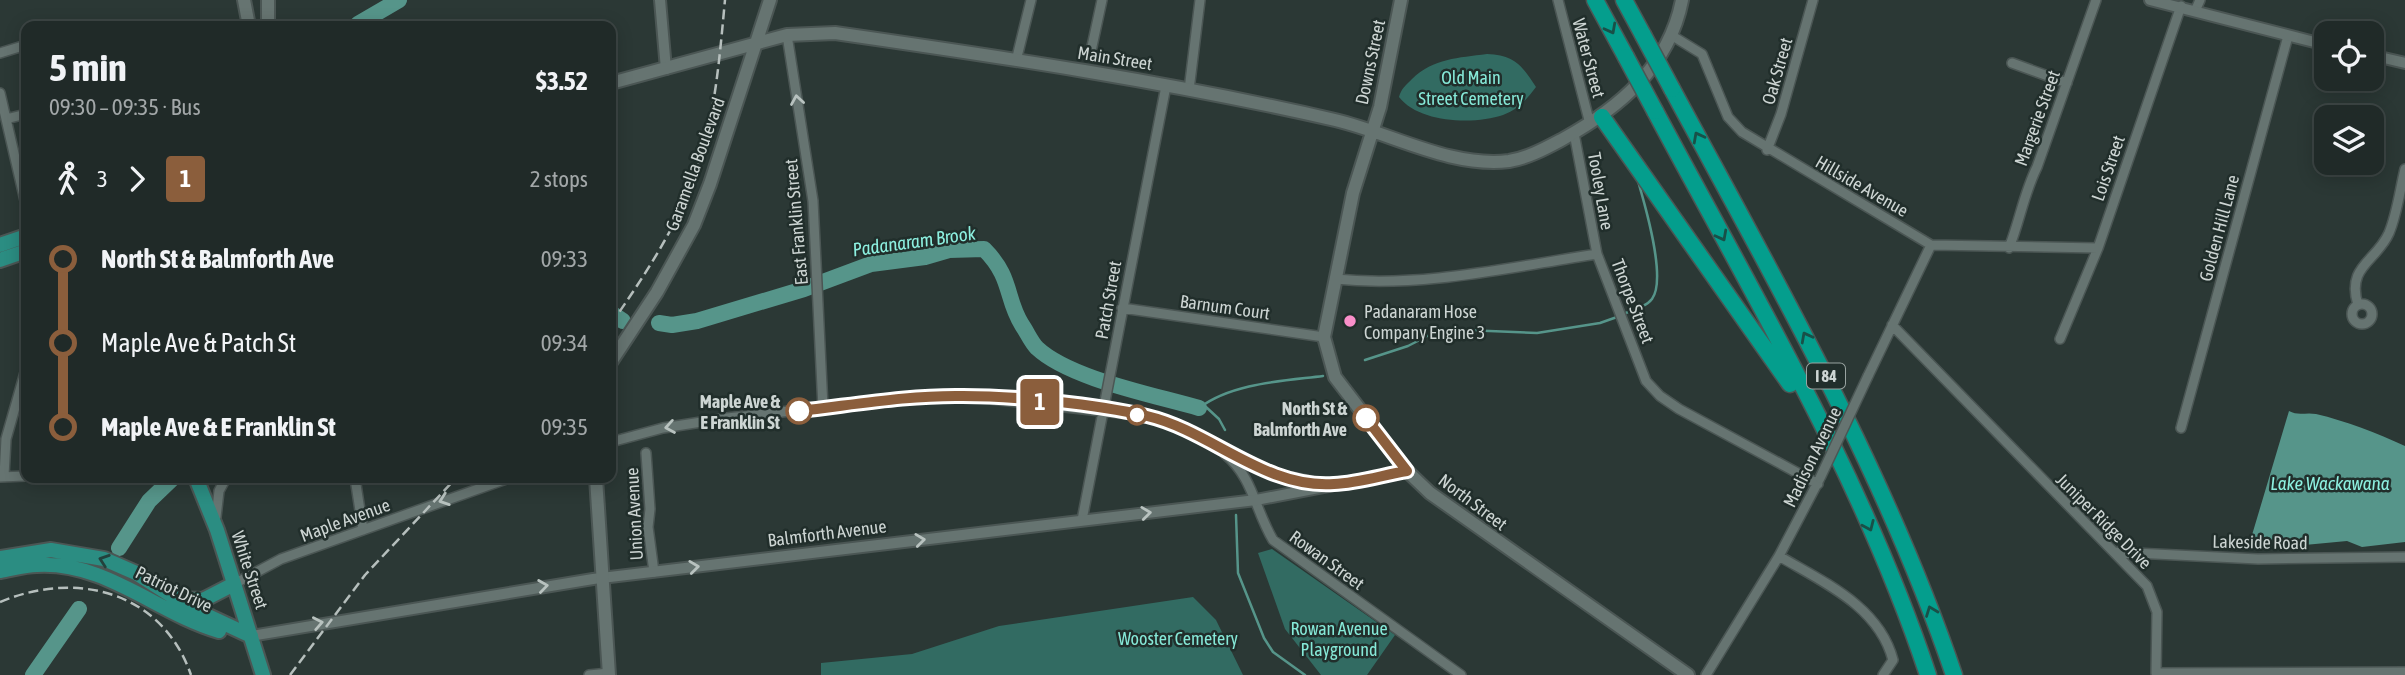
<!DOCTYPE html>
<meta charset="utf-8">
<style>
body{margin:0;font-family:"Asap Condensed",sans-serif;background:#2d3634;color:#f1f3f6;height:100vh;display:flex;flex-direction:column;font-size:26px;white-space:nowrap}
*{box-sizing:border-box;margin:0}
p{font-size:23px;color:#a2a7a8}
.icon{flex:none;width:38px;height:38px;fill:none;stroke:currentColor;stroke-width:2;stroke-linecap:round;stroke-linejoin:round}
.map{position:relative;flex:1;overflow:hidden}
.side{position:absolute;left:21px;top:21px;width:595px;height:462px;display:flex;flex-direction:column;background:#202a28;border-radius:14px;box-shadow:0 4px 18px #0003,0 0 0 2px #3d4645}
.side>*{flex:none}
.badge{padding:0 14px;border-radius:5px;font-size:24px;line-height:46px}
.controls{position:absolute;left:2314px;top:21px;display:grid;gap:14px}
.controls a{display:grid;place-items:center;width:70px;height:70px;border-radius:14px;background:#202a28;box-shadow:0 4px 18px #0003,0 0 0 2px #3d4645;font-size:35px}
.map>.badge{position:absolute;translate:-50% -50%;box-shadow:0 0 0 4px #fff}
.legs{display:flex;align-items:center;gap:10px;height:77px;padding:0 28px;font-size:23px}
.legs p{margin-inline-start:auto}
.summary{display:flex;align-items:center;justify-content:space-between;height:119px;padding:0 28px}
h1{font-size:38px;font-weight:700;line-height:52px}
ul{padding:0 28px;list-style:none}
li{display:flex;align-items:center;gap:24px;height:84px;font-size:26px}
li i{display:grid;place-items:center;width:10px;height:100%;margin:0 9px;background:currentColor}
li i::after{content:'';width:18px;height:18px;margin:-9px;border:5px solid;border-radius:50%;background:#202a28}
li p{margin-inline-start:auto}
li:first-child i{background:linear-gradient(#0000 50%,currentColor 0)}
li:last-child i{background:linear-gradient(currentColor 50%,#0000 0)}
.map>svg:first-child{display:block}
.green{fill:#326b62}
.water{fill:#56958a}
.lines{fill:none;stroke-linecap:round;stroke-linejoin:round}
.stream{stroke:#56958a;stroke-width:2.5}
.river{stroke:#56958a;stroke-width:16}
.minor-casing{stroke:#4b5654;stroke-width:12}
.tertiary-casing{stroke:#4b5654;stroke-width:14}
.secondary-casing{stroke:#4b5654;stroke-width:16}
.primary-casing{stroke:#4b5654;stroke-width:18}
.motorway-casing{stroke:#4b5654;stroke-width:19}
.minor{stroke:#667471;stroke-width:9}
.tertiary{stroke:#667471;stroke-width:10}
.secondary{stroke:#667471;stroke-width:12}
.primary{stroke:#2b8d82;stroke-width:14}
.motorway{stroke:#049e8d;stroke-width:16}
.rail{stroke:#b6bfbd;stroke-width:2.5;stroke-dasharray:10 5;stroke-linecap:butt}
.minor-bridge-casing{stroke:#4b5654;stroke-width:12;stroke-linecap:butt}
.motorway-bridge-casing{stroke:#4b5654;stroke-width:19;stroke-linecap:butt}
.minor-bridge{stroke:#667471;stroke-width:9}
.motorway-bridge{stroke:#049e8d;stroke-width:16}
.oneway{stroke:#185048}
.oneway2{stroke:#b8c2bf}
.oneway3{stroke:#23413c}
.line-1-casing{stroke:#fff;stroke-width:16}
.line-1{stroke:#8b5e3c;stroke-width:10}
.poi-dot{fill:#f98fc9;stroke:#212e2b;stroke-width:2.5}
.stop-1-dot{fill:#fff;stroke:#8b5e3c;stroke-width:3.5}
.labels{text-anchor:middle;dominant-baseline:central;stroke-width:5;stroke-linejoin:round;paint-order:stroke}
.shield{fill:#212e2b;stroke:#99a3a1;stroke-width:2}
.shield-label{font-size:16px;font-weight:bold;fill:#cdd5d3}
.street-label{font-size:18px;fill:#cdd5d3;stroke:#212e2b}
.park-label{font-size:18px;fill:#86e9d8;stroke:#212e2b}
.poi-label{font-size:18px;fill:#cdd5d3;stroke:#212e2b;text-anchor:start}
.stop-label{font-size:18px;font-weight:bold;fill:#cdd5d3;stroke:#212e2b;text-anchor:end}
.water-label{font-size:19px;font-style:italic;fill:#8df0e0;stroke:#212e2b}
</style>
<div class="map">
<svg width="2405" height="675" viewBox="0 0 2405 675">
<rect width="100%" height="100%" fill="#2b3835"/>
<!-- green -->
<path class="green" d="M1487 54C1514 55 1522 65 1536 87 1527 99 1518 110 1503 115 1474 125 1419 123 1399 97 1401 89 1406 85 1412 79 1434 58 1458 58 1487 54Z
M1272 549 1395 635 1367 675H1321L1285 629 1258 553Z
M1193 597 1216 620 1243 675H821V663L912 654 999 626Z"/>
<!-- water -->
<path class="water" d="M2289 411C2298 416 2306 412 2316 414 2346 421 2377 433 2405 446V542L2362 547 2347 541 2282 547 2255 546 2252 535Z"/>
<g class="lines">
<!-- stream -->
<path class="stream" d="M1623 314C1633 310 1646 307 1652 299 1667 279 1645 205 1638 181
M1365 360 1408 346 1441 329 1537 333 1600 323 1617 317
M1202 407H1206L1219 419 1225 430
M1199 408C1232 383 1283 381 1323 376
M1236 515 1238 573 1264 638 1273 652 1305 675"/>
<!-- river -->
<path class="river" d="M358 24 399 0
M611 313 623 321
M659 323 672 325 697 321 804 289 871 264 925 257 949 250 984 249C1013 278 1005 298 1022 325 1027 332 1031 342 1037 348 1070 379 1155 395 1199 408
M119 548 149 501 173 478
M33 675 79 609"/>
<!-- minor casing -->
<g class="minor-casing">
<path id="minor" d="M1558 0 1590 124
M2196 9 2200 0
M787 35 813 201 823 408
M1671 35 1702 54 1728 117 1742 132 1931 245 2098 248
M1091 51 1102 0
M0 53 26 45
M1016 61 1031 0
M2012 63 2067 83
M1189 90 1200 0
M0 93 26 205
M6 119 26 114
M1574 133 1597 254 1646 381 1660 396 1679 409 1818 484
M1767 150 1781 114 1813 0
M2009 248C2020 220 2024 193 2037 167L2096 0
M1335 279C1423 288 1510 267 1597 254
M2352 314a10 10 0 1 1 20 0a10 10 0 1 1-20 0Z
M2358 305C2346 266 2376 262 2389 233 2397 214 2400 190 2405 169
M1122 308 1324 337
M1892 325 2147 586 2157 612 2156 673 2405 672
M2060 339 2098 248 2181 6
M1868 376 1931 245
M2181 428 2288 36
M611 442 663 428 727 418 899 399 962 396 1147 416 1179 427 1271 473 1325 484
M646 453 650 509 648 527 654 572
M1225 454C1253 477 1255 510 1273 540L1461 675
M4 476 6 439 26 369
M0 477 26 476
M355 478 363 530
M216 517 219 491 226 478
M1082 520 1166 86
M2114 552 2258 559 2405 557
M1779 556C1823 582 1879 606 1893 660L1883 675
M234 584 281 559 509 478
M589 675 609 673
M1706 675 1779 556 1819 480"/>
</g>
<!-- tertiary casing -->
<g class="tertiary-casing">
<path id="tertiary" d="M660 0 666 69
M2150 0 2326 45
M2371 55 2405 63
M251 636 593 579 1256 500 1407 471"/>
</g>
<!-- secondary casing -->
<g class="secondary-casing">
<path id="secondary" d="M244 0 249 26
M1401 0 1380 107 1353 193 1324 337 1335 377 1407 471 1430 493 1688 675
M268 26V0
M611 83 787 35 835 33C1002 57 1170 82 1335 120 1391 133 1450 168 1509 161 1528 158 1546 148 1563 139 1619 108 1669 67 1682 0
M611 362 657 292 694 225 710 184 770 0
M596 478 609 675"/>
</g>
<!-- primary casing -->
<g class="primary-casing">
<path id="primary" d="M0 245 26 236
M0 260 26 251
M196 478 217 530 263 675
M0 558 51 550 104 559 136 573 191 608 251 636
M0 571C12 569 25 565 37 565 105 561 157 613 219 631
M180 599 203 600 234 584"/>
</g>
<!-- motorway casing -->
<g class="motorway-casing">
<path id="motorway" d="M1595 0 1626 57
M1624 0 1643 35
M1672 89C1775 280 1884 469 1954 675
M1655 111C1753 295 1862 476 1928 675
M1602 117 1790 384"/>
</g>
<!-- minor -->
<use href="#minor" class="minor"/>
<!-- tertiary -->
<use href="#tertiary" class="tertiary"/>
<!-- secondary -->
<use href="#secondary" class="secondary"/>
<!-- primary -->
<use href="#primary" class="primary"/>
<!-- motorway -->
<use href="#motorway" class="motorway"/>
<!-- rail -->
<path class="rail" d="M611 324C647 272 682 220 700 159 716 108 720 52 725 0
M0 602C76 570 162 591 191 675
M290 675 365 575 456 478"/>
<!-- minor-bridge casing -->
<g class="minor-bridge-casing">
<path id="minor-bridge" d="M1820 478 1868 376"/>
</g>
<!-- motorway-bridge casing -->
<g class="motorway-bridge-casing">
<path id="motorway-bridge" d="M1643 35 1672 89
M1626 57 1655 111"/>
</g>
<!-- minor-bridge -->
<use href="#minor-bridge" class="minor-bridge"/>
<!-- motorway-bridge -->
<use href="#motorway-bridge" class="motorway-bridge"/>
</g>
<!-- one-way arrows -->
<defs><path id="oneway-chevron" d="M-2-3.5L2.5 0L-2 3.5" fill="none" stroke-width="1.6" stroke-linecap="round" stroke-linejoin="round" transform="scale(1.75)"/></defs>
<g class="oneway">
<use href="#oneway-chevron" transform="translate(1611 29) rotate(62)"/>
<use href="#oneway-chevron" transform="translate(1698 137) rotate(-118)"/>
<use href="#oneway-chevron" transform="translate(1722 236) rotate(62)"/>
<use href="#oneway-chevron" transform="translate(1806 337) rotate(-118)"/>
<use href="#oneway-chevron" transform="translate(1869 526) rotate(66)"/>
<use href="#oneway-chevron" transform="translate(1931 611) rotate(-111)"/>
</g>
<g class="oneway2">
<use href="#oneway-chevron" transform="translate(797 100) rotate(-99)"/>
<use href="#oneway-chevron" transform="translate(670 427) rotate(170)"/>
<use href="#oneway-chevron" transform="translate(444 500) rotate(161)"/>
<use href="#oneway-chevron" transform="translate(1146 513) rotate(-7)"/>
<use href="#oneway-chevron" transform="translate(920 540) rotate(-7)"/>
<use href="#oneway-chevron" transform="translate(694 567) rotate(-7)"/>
<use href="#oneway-chevron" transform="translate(543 586) rotate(-8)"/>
<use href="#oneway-chevron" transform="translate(318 623) rotate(-11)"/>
</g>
<use class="oneway3" href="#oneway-chevron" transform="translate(104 560) rotate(-161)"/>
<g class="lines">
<!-- line-1 casing -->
<g class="line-1-casing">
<path id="line-1" d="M799 411C853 405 908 395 963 396 1016 396 1095 404 1147 416 1211 431 1265 489 1334 484 1358 483 1383 475 1407 471L1366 418"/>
</g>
<!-- line-1 -->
<use href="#line-1" class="line-1"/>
</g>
<!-- markers -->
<circle class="poi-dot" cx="1350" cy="321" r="7"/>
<g class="stop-1-dot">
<circle cx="799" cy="411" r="12"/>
<circle cx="1137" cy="415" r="9"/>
<circle cx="1366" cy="418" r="12"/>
</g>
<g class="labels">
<!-- shield labels -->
<rect class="shield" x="1807" y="363.5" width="38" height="25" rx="5"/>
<g class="shield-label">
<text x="1826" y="376">I 84</text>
</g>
<!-- street labels -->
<g class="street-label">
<text transform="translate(1115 58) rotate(9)">Main Street</text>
<text transform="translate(1589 58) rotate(75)">Water Street</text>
<text transform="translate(1370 62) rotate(-78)">Downs Street</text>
<text transform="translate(1777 71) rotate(-74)">Oak Street</text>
<text transform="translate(2037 118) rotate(-70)">Margerie Street</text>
<text transform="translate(695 164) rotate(-70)">Garamella Boulevard</text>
<text transform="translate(2108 168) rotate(-71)">Lois Street</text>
<text transform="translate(1862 186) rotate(30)">Hillside Avenue</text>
<text transform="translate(1601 191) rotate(80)">Tooley Lane</text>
<text transform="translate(796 222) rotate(-95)">East Franklin Street</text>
<text transform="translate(2219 228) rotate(-75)">Golden Hill Lane</text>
<text transform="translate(1108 300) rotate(-80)">Patch Street</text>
<text transform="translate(1633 301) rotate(69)">Thorpe Street</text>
<text transform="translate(1225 307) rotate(8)">Barnum Court</text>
<text transform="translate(1812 457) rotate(-64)">Madison Avenue</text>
<text transform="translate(1473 502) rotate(37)">North Street</text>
<text transform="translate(634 514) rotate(-93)">Union Avenue</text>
<text transform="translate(345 520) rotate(-20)">Maple Avenue</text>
<text transform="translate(2104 521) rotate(45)">Juniper Ridge Drive</text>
<text transform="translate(827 533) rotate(-7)">Balmforth Avenue</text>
<text transform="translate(2260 542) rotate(1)">Lakeside Road</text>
<text transform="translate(1327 560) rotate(36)">Rowan Street</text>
<text transform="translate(250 570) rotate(72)">White Street</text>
<text transform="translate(174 589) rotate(26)">Patriot Drive</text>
</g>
<!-- park labels -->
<g class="park-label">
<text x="1471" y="77">Old Main<tspan x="1471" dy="21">Street Cemetery</tspan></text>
<text x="1339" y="628">Rowan Avenue<tspan x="1339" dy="21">Playground</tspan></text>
<text x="1178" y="638">Wooster Cemetery</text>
</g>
<!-- poi labels -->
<g class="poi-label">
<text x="1364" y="311">Padanaram Hose<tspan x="1364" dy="21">Company Engine 3</tspan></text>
</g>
<!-- stop labels -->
<g class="stop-label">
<text x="780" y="401">Maple Ave &amp;<tspan x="780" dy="21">E Franklin St</tspan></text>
<text x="1347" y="408">North St &amp;<tspan x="1347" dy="21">Balmforth Ave</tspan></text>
</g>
<!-- water labels -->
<g class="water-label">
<text transform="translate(914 241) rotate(-8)">Padanaram Brook</text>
<text x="2330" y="483">Lake Wackawana</text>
</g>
</g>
</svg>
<div class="controls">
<a><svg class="icon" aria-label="locate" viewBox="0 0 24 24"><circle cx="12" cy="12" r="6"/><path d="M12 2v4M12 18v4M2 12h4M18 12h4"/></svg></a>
<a><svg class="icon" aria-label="layers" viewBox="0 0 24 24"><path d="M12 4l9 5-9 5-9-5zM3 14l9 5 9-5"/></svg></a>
</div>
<b class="badge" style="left:1040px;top:402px;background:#8b5e3c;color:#fff">1</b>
<section class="side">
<div class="summary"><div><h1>5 min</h1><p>09:30 – 09:35 · Bus</p></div><b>$3.52</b></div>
<div class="legs"><svg class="icon" aria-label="walk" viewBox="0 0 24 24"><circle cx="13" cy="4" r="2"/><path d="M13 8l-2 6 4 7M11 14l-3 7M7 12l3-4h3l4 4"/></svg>3<svg class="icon" aria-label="forward" viewBox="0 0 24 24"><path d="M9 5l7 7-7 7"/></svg><b class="badge" style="background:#8b5e3c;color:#fff">1</b><p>2 stops</p></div>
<ul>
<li><i style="color:#8b5e3c"></i><b>North St &amp; Balmforth Ave</b><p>09:33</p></li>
<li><i style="color:#8b5e3c"></i><span>Maple Ave &amp; Patch St</span><p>09:34</p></li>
<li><i style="color:#8b5e3c"></i><b>Maple Ave &amp; E Franklin St</b><p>09:35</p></li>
</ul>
</section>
</div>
